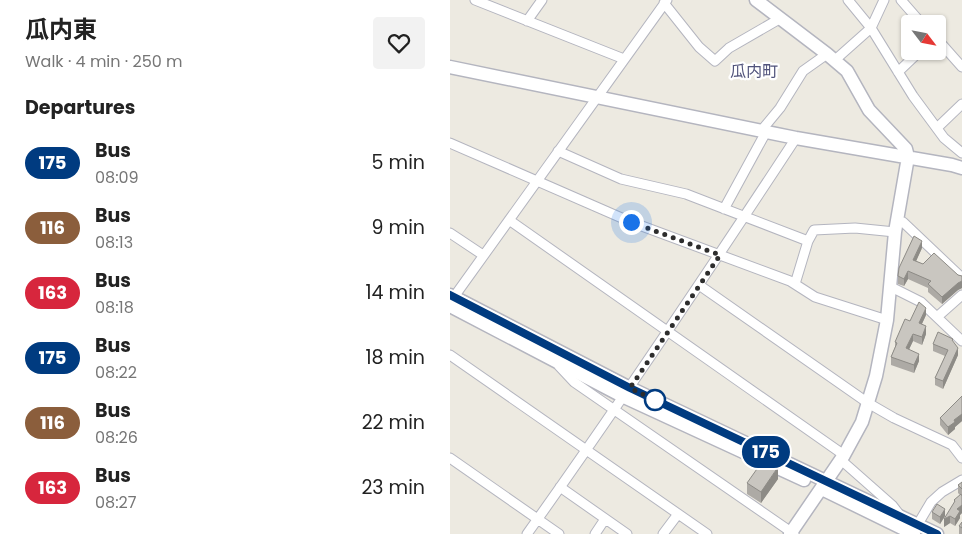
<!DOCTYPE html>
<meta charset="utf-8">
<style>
body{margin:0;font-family:Poppins,"Noto Sans JP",sans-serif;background:#f2f2f2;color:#222;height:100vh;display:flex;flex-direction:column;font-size:19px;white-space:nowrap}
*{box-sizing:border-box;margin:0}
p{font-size:16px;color:#767676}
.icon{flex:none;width:28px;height:28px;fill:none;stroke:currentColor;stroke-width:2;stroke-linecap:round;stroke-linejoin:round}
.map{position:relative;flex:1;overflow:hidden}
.side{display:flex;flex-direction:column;background:#fff;width:450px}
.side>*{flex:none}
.badge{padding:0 10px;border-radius:16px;font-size:18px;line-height:32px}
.needle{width:32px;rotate:122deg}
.fabs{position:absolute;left:451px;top:15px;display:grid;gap:10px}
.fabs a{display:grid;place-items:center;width:45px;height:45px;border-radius:5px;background:#fff;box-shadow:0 1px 4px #0004;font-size:25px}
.you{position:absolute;width:25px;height:25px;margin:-12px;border:4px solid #fff;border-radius:50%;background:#1a73e8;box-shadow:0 0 0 8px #1a73e833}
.map>.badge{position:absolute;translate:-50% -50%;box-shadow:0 0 0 2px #fff}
h2{padding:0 25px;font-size:19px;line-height:45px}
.round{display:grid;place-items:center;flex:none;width:52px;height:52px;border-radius:5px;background:#f2f2f2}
.head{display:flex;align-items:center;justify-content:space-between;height:85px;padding:0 25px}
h1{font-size:24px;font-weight:700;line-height:38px}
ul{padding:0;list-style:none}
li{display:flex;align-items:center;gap:15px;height:65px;padding:0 25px}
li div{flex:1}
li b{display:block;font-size:19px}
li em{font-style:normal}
li .badge{min-width:55px;font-weight:700;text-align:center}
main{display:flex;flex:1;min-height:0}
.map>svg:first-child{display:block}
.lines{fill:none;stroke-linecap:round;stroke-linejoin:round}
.street-casing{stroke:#b4b5bf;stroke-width:11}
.secondary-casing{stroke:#b4b5bf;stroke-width:15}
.street{stroke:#fff;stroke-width:9}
.secondary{stroke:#fff;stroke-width:12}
.wall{fill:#adaaa5}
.shaded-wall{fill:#8d8b86}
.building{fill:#c9c6c0;stroke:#8d8b86}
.line-casing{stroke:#fff;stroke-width:11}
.line{stroke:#003b80;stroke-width:8}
.walk{stroke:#2d2d2d;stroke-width:5;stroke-dasharray:0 9}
.stop-dot{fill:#fff;stroke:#003b80;stroke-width:2.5}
.labels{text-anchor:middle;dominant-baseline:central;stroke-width:4.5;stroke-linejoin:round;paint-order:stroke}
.neighbourhood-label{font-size:16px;fill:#51537b;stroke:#fff}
</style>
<main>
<section class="side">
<div class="head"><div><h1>瓜内東</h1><p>Walk · 4 min · 250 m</p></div><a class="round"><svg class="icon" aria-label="heart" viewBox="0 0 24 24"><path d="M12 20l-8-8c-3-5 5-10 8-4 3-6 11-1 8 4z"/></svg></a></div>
<h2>Departures</h2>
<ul>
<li><span class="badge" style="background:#003b80;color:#fff">175</span><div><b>Bus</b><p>08:09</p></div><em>5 min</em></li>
<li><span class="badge" style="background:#8b5e3c;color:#fff">116</span><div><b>Bus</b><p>08:13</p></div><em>9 min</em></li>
<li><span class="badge" style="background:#d7263d;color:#fff">163</span><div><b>Bus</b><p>08:18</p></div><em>14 min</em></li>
<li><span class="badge" style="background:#003b80;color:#fff">175</span><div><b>Bus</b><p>08:22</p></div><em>18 min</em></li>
<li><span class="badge" style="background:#8b5e3c;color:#fff">116</span><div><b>Bus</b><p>08:26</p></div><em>22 min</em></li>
<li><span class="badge" style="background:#d7263d;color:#fff">163</span><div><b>Bus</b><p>08:27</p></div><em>23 min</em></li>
</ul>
</section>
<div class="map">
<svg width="512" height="534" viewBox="0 0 512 534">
<rect width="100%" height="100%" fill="#edeae1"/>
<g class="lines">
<!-- street casing -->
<g class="street-casing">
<path id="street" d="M25 0 174 59
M398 0 421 28 463 96 494 138 512 153
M451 0 472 24
M214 3 249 47 265 61 279 48 331 18
M77 21 92 0
M488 40 512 67
M385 60 421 28 434 0
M448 72 470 51
M488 127 512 104
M311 131 330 108 353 71 377 54
M0 143 181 222 340 281 365 297 437 320
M108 151 171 179 236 194 358 241
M274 209 316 132
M59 220 394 455
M447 222H453L512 278
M0 233 33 255
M345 284 358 241 364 230 405 228 445 232
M249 285 418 403 444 418 502 445 512 458
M441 287 471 302 512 341
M1 301 217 0
M487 317 512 295
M0 355 257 534
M109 366 124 382 344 534
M0 458 109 534
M391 460 442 505 449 514
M110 487 177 534
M468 524 481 502 492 492 512 480
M77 534C170 404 258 272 346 138
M145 534 155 519
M213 534 228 514"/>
</g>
<!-- secondary casing -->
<g class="secondary-casing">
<path id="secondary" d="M306 0 377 54 397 71 419 110 456 149 458 157 445 232 437 320 426 376 412 422 394 455 340 534
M0 67 346 138 502 165 512 168
M0 295 180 388 487 534
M0 306 174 397 354 480
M372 489 464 534"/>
</g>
<!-- street -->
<use href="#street" class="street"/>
<!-- secondary -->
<use href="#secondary" class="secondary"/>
</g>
<!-- wall -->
<path class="wall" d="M472 248 466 261 473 264 512 276V288L508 290 492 304 478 292V288L458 279 454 286 448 284V276Z
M476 315 472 324 476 334 472 345 463 341 459 349 469 361 464 373 441 365V357L445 347V342L460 321Z
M503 342 508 355 493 389 485 385V378L495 356 483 351V344Z
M512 396V421L505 427V429L498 435 490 425V418Z
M328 479 311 503 297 494V483Z
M512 482V513L510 515V518L505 526 500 523 494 527 504 503V500L510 495 508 493V485Z
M482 512 495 516 490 524 482 519Z
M512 522V534H509V526Z"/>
<!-- shaded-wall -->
<path class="shaded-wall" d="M472 241V248L463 268V260Z
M458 271V279L454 286V279Z
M512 281V288L508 290 492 304V297L508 283Z
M476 308V315L469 330V323Z
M476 326V334L472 345V337Z
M463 334V341L456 356V348Z
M508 348V355L493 389V381Z
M469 354V361L464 373V365Z
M512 412V421L505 427V429L498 435V427Z
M328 467V479L311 503V492Z
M512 505V513L510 515V518L505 526V519L507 509Z
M495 509V516L490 524V517Z
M500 516V523L494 527V519Z"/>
<!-- building -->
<path class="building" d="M464 236 472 241 463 260 473 264 484 253 508 275 512 276V281L508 283 492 297 478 284 481 281 458 271 454 279 448 276 449 268Z
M469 302 476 308 469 323 476 326 472 337 463 334 456 348 469 354 464 365 441 357 447 343 445 342 455 319 460 321Z
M488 332 503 339 502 340 508 348 493 381 485 378 498 350 483 344Z
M512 396V414L504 420 505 422 498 427 490 418Z
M314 459 328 467 311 492 297 483Z
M512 482V489L508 485Z
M511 494 512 496V505L507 509 510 511 505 519 500 516 494 519 505 501 504 500Z
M487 504 495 509 490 517 482 512Z
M512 522V528L509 526Z"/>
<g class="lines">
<!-- line casing -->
<g class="line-casing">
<path id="line" d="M0 295 180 388 487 534"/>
</g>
<!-- line -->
<use href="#line" class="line"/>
<!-- walk -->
<path class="walk" d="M181 222 270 255 180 388 205 400"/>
</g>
<!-- markers -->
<circle class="stop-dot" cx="205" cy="400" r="10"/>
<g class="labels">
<!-- neighbourhood labels -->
<g class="neighbourhood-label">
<text x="304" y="71">瓜内町</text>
</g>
</g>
</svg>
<div class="fabs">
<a><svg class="needle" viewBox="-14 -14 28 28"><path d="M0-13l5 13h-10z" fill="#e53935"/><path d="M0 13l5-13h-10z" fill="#767676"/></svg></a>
</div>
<div class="you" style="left:181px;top:222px"></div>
<b class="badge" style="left:316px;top:452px;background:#003b80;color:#fff">175</b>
</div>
</main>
